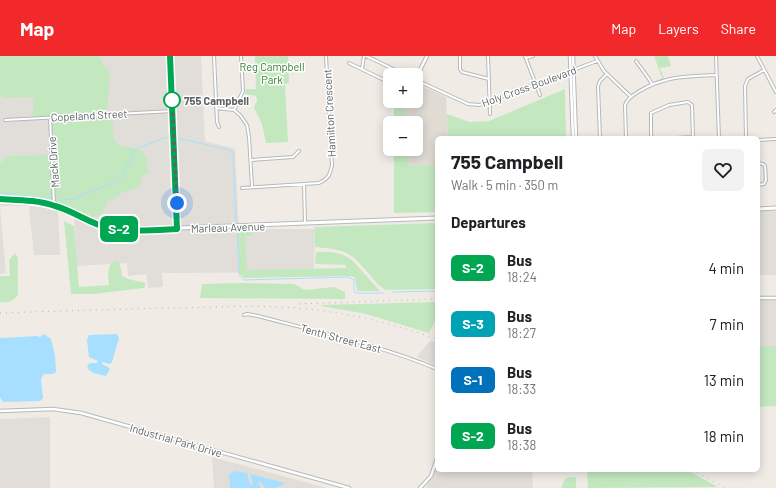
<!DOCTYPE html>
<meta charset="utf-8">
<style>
body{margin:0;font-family:Barlow,sans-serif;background:#f2f2f2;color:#202124;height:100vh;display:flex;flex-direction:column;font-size:15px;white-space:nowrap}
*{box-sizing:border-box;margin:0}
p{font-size:13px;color:#757577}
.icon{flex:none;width:22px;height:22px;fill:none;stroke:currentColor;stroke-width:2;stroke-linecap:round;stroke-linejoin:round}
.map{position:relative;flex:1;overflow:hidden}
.details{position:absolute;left:435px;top:80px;width:325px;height:336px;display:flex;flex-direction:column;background:#fff;border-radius:6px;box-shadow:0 2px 10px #0003}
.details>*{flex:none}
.badge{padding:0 8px;border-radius:6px;font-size:14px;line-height:26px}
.buttons{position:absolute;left:383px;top:12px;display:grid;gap:8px}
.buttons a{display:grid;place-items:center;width:40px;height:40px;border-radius:6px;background:#fff;box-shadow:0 2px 10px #0003;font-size:20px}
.you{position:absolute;width:20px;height:20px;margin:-10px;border:3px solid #fff;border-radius:50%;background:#1a73e8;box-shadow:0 0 0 6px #1a73e833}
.map>.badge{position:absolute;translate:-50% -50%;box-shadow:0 0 0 2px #fff}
h2{padding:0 16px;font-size:15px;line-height:36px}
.round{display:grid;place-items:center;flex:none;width:42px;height:42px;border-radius:6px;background:#f2f2f2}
.head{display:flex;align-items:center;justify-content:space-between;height:68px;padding:0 16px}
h1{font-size:19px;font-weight:700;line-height:30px}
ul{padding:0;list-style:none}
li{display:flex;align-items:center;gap:12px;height:56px;padding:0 16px}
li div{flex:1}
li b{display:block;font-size:15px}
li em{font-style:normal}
li .badge{min-width:44px;font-weight:700;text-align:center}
header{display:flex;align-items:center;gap:24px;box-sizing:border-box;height:56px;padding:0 20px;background:#f1292a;color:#fff}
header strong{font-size:19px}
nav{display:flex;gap:22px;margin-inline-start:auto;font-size:14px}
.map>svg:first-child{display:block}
.industrial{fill:#e1ded9}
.education{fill:#e0dbd3}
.green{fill:#c3e8c0}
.water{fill:#a6dfff}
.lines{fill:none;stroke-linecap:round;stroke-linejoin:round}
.stream{stroke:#a6dfff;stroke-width:1}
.minor-casing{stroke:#b5b8bc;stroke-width:4}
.tertiary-casing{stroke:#b5b8bc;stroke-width:4.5}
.secondary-casing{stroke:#b6babf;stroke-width:5}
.minor{stroke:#fff;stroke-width:2}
.tertiary{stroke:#fff;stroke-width:2.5}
.secondary{stroke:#fff;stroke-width:3}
.rail{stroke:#b4b5b6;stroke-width:1;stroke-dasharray:1 5;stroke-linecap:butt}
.line-casing{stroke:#fff;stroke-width:9}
.line{stroke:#00a651;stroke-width:6}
.walk{stroke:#5d6266;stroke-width:4;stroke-dasharray:0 7.2}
.stop-dot{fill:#fff;stroke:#00a651;stroke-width:2}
.labels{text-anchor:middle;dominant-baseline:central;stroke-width:3;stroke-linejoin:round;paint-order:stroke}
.park-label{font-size:11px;fill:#328230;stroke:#fff}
.street-label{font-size:11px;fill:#5d6266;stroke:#fff}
.stop-label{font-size:11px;font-weight:bold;fill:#5d6266;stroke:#fff;text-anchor:start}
</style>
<header>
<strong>Map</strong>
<nav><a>Map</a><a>Layers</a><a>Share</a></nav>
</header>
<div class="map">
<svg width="776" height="432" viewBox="0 0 776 432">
<rect width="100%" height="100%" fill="#f0ece5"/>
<!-- industrial -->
<path class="industrial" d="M0 0H201L205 85 235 93 239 173H315L314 216 162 217 163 231 148 232 146 218 128 220 127 207 77 210 74 161 58 156 60 199H34L29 150H0Z
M0 151 6 217 0 218Z
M758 155H776V219H758Z
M776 243V290H758V244Z
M431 285 437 286V310L417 301 428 287Z
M50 361V432H0V363Z
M212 401 327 432H214Z
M437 407V414H532L533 432H426Z"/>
<!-- education -->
<path class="education" d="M416 27 446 41 448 82H437V109L408 110 407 93H416V67H406L404 45H416Z"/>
<!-- green -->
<path class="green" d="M0 0H99L103 9 110 15 107 60 113 66C114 71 112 76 113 81 118 95 134 88 143 96 149 102 145 110 149 117L142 120 139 131 121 137 113 144 107 145 103 157 93 161 71 152 58 149 50 145 0 140V106H2L5 100 53 99 51 62 32 61 34 41 6 42 2 41 0 38Z
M255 0H288L289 27 285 28 288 86 266 87 262 68 254 52 257 44 256 40 245 38 246 33H256Z
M654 0H668L671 10 660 12 664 22H662Z
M565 33 566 82H448L447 58 470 66 489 65Z
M394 45H404L406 67H394Z
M394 93H407L408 110 437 109V156L394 157Z
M64 165 74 170 79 231 109 229C108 221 106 205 118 205L120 208 122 220 128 223 146 227 144 232 93 238H71Z
M437 167V233L386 234C380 231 375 225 370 219 349 195 347 194 315 191V171Z
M252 174V180H245L247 214 346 212V209L315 208 316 196C330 195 342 196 353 205L380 235H357L355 222 351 220 244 222 240 218 238 175Z
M15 197 18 202V239C12 246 8 247 0 246V220H10L9 204Z
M239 227 294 228 305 234 334 231 345 236V243L200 242 202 228Z
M437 246V261L429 277 366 258 322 250V249Z
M758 290H776V350L758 351Z
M587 414H687L718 431 588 432Z
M570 421H576V432H561L565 423Z"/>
<!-- water -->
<path class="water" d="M44 278 51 283 55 300 56 316 53 318H44L41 323 43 342 40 345 3 346 0 341V282L37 280 40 281Z
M117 278 119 282 112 306 110 308 102 306V308L108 311 110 313 106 320 93 317 89 314 87 310 90 307H97L98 305 89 301 87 284 89 279Z
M234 415 247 417 250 429 253 428 250 418 285 427 276 432H265L260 425 258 427 261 432H230L229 418Z"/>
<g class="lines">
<!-- stream -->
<path class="stream" d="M177 82 229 94 233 98 236 167
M0 137 51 143
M60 144 73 143 117 125 122 120 136 93 161 83 170 81
M237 173 239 216 240 220 244 224 349 221 354 224V235L356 237H384
M392 236 437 235"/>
<!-- minor casing -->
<g class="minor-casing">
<path id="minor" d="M170 0 177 173
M214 0 217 66 219 71
M366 0 406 19
M460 0V13L462 16 489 23
M488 0 490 58
M525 0 540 39
M595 0 604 15 631 41
M716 0 719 82
M757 0 776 36
M526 2 533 0
M636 5 649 23 652 28
M349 7 384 24
M362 13 364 0
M416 24 468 48 480 49 597 5
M216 52 234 54 240 59 247 69 249 81 252 130
M234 54 243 35 241 0
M774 56 776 54
M50 62 54 149
M5 64 173 55
M600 82 598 30 600 25 607 18
M626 82 625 49C627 43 633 39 638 36 663 20 688 20 716 19
M653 82 651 79V57L669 49 688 46 692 49 693 82
M676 82 693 81
M746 82 745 30 748 23 764 14
M758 84 776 83
M251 104 293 101 299 95
M758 107 763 108 765 110 766 124 764 128 758 129
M304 128 305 167
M242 132 319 127C328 123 330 119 332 109L326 0
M244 259 247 258 258 260C318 276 380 289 437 313"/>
</g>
<!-- tertiary casing -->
<g class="tertiary-casing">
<path id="tertiary" d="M570 0 573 82
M573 0 576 82
M416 22 427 0
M758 242H776
M0 355 53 353 81 357 349 432
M420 432 431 420 437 403"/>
</g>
<!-- secondary casing -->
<g class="secondary-casing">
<path id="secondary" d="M0 143 34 146 54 149 99 169 127 174 437 162
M758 153 776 152"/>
</g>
<!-- minor -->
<use href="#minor" class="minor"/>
<!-- tertiary -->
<use href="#tertiary" class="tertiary"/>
<!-- secondary -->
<use href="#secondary" class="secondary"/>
<!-- rail -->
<path class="rail" d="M299 248 437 243
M0 257C59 255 117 253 176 252 217 251 258 249 298 252 345 256 392 267 437 283
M692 414 726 432"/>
</g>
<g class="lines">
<!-- line casing -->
<g class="line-casing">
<path id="line" d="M0 143C18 144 38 144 55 150 74 155 90 168 109 172 132 176 155 174 177 173L170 0"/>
</g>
<!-- line -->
<use href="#line" class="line"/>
<!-- walk -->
<path class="walk" d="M172 44 177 147"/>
</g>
<!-- markers -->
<circle class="stop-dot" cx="172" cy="44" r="8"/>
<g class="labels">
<!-- park labels -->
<g class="park-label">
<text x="272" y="10">Reg Campbell<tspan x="272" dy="13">Park</tspan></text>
</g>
<!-- street labels -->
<g class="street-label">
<text transform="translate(529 30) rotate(-20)">Holy Cross Boulevard</text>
<text transform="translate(329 57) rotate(-93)">Hamilton Crescent</text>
<text transform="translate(89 59) rotate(-3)">Copeland Street</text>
<text transform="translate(53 106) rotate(-94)">Mack Drive</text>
<text transform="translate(228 171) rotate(-2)">Marleau Avenue</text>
<text transform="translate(341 282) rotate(15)">Tenth Street East</text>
<text transform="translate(176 384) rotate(16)">Industrial Park Drive</text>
</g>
<!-- stop labels -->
<g class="stop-label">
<text x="184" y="44">755 Campbell</text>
</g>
</g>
</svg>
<div class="buttons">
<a>+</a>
<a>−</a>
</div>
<div class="you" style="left:177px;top:147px"></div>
<b class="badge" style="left:119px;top:173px;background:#00a651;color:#fff">S-2</b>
<section class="details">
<div class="head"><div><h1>755 Campbell</h1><p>Walk · 5 min · 350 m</p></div><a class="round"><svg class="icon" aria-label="heart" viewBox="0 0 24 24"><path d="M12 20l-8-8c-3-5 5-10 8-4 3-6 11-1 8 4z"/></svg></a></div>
<h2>Departures</h2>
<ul>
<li><span class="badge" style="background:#00a651;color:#fff">S-2</span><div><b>Bus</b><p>18:24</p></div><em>4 min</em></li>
<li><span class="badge" style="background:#00a3b4;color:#fff">S-3</span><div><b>Bus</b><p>18:27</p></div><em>7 min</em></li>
<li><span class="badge" style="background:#0072bc;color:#fff">S-1</span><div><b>Bus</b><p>18:33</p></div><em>13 min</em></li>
<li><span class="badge" style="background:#00a651;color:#fff">S-2</span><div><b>Bus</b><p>18:38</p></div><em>18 min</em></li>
</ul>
</section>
</div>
